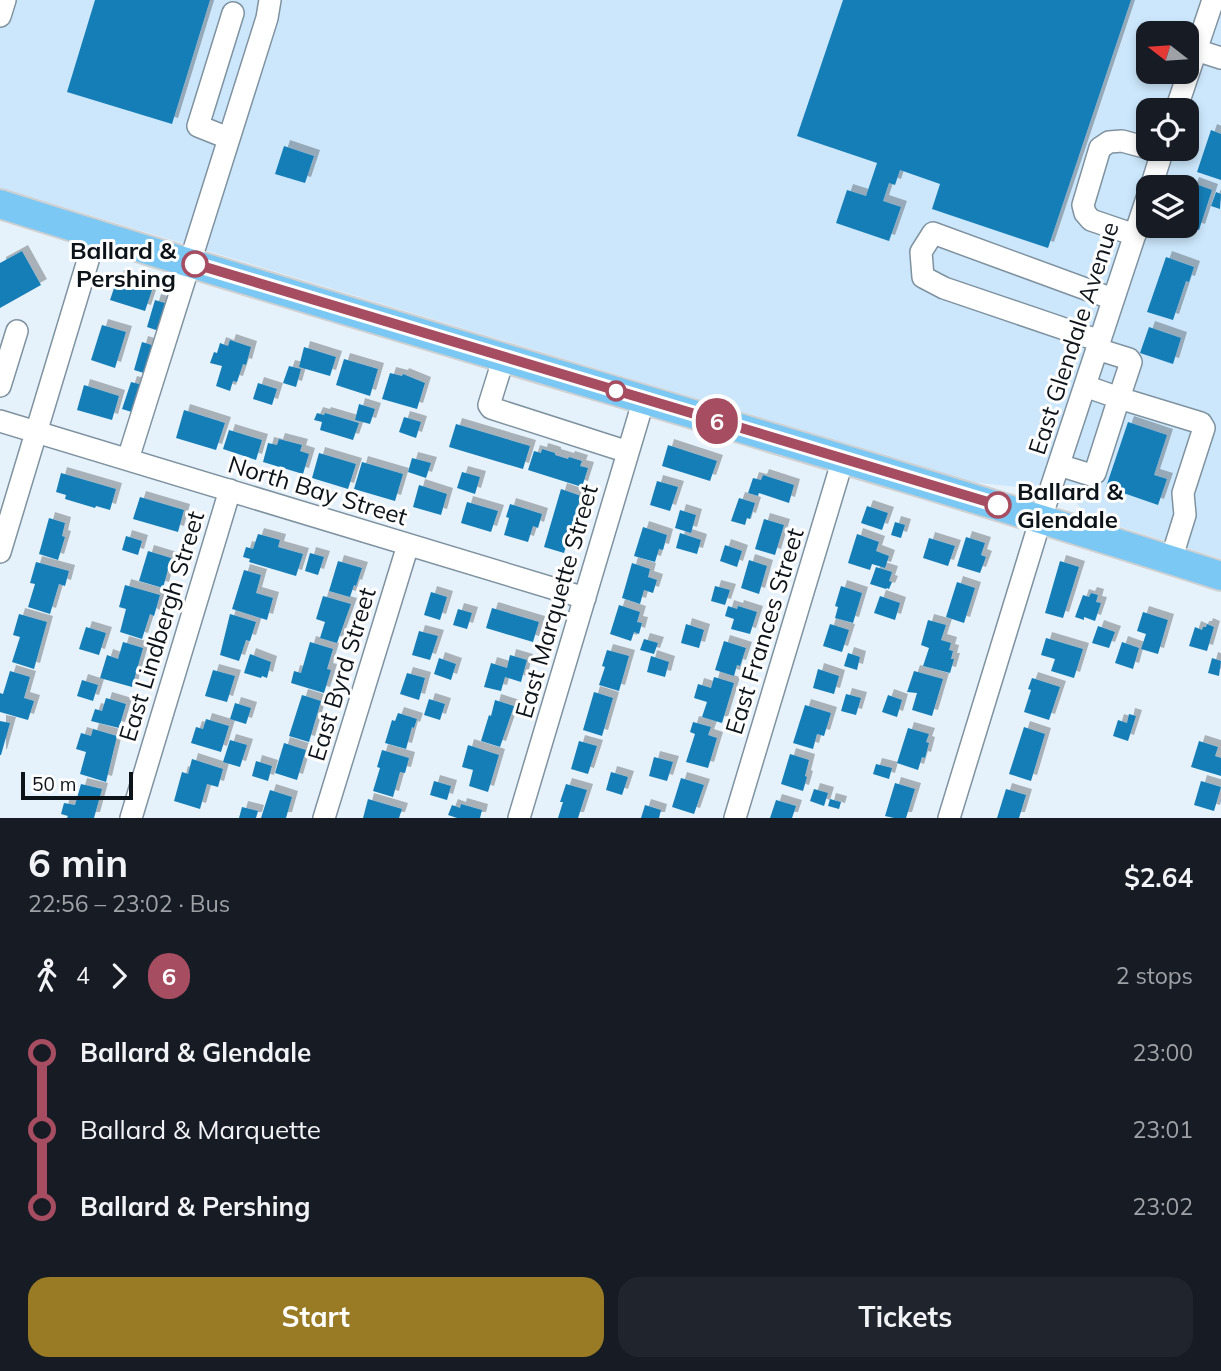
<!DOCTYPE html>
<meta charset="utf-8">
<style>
body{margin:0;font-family:Mulish,sans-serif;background:#20242c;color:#f1f3f6;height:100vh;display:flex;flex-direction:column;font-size:26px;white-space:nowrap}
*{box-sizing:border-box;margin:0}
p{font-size:23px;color:#9ea1a6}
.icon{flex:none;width:38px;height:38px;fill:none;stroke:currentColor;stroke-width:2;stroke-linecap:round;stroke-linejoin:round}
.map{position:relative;height:818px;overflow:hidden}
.panel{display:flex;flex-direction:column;background:#171b24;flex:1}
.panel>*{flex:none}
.badge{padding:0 14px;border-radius:23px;font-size:24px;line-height:46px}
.needle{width:46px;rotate:287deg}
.tools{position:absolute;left:1136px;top:21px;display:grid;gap:14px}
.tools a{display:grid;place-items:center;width:63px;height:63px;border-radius:14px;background:#171b24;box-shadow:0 4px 10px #0003;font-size:35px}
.scale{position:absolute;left:21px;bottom:18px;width:112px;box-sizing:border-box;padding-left:7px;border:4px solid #0d1419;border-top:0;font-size:19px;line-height:24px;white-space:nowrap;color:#0d1419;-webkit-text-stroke:5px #fefefe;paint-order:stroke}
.map>.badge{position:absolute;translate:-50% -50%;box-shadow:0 0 0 4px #fff}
.legs{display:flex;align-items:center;gap:10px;height:77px;padding:0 28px;font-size:23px}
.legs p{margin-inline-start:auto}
.summary{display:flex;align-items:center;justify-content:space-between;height:119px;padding:0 28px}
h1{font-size:38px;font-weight:700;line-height:52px}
.cta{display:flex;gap:14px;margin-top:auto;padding:14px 28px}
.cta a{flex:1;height:80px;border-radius:21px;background:#987b24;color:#fff;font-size:28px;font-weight:700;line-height:80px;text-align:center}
.cta a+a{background:#20242c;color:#f1f3f6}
ul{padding:0 28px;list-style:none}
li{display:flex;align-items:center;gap:24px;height:77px;font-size:26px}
li i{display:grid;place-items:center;width:10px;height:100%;margin:0 9px;background:currentColor}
li i::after{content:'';width:18px;height:18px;margin:-9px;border:5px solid;border-radius:50%;background:#171b24}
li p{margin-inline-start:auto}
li:first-child i{background:linear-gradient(#0000 50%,currentColor 0)}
li:last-child i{background:linear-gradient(currentColor 50%,#0000 0)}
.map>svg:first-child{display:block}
.built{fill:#cce7fc;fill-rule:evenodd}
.building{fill:#167eb7;filter:url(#shadow)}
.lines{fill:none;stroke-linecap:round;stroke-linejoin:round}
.minor-casing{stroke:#7f92a0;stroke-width:24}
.major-casing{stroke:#cfd0d1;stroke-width:32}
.minor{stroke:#fff;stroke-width:21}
.major{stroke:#7ac8f3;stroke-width:28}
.line-1-casing{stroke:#fff;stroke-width:16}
.line-1{stroke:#a64d61;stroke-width:10}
.stop-1-dot{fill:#fff;stroke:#a64d61;stroke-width:3.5}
.labels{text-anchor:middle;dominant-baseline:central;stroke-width:6;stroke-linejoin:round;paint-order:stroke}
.stop-label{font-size:24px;font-weight:bold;fill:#0d1419;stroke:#fefefe;text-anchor:end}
.street-label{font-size:24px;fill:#0d1419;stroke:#fefefe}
</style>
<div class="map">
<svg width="1221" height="818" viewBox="0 0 1221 818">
<defs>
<filter id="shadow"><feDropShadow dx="6" dy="-6" stdDeviation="0" flood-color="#0004"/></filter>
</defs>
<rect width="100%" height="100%" fill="#e6f2fb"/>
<!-- built -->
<path class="built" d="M0 0H1221V559L1087 516 1074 500 1017 487 971 482 0 188ZM1148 33H1186V72H1148ZM1148 110H1186V149H1148ZM1148 187H1186V226H1148Z"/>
<!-- building -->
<path class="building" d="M95 0H210L172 124 67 92Z
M843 0H1131L1048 248 932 209 940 184 900 170 895 185 889 183 883 201 901 207 889 241 836 223 847 190 866 196 877 163 797 136Z
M1211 130 1221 134V180L1197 172Z
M284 146 314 156 305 183 275 174Z
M1193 183 1212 190 1199 230 1186 225V202Z
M1216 192 1221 194 1220 209 1211 206Z
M22 251 41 285 0 308V263Z
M1166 257 1194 267 1189 282 1186 281 1173 320 1147 312Z
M118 276 153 287 145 311 110 300Z
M155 300 168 304 159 331 147 327Z
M102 325 126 332 115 368 91 360Z
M1149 327 1181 338 1173 364 1140 353Z
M230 340 251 347 246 365 243 364 237 382 233 381 230 391 216 386 222 366 210 363 214 352 217 353 220 343 228 346Z
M142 342 155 346 147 374 134 370Z
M304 347 336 357 330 376 299 367Z
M344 359 378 369 370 396 336 385Z
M289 366 301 369 296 387 283 383Z
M390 373 402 376 403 374 425 383 417 409 382 399Z
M131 382 143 385 135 413 122 409Z
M258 383 277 389 272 405 253 399Z
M84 385 119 396 112 420 77 410Z
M359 404 375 409 370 424 355 420Z
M184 410 225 423 216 450 176 438Z
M317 413 324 415 325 413 359 423 353 440 320 430 322 422 314 420Z
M404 417 421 422 416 438 399 432Z
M1128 422 1167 435 1154 475 1167 479 1158 505 1106 487Z
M456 424 530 446 523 469 449 447Z
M229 430 262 440 256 460 223 449Z
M279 439 302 445 300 451 309 454 303 474 263 462 268 443 277 445Z
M668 445 717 461 710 481 662 466Z
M542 449 555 453V455L568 459 569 457 582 461 580 466 588 468 582 487 528 470 534 451 541 453Z
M319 453 356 464 348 489 312 478Z
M412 458 431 463 426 478 408 472Z
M362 462 403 474 395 501 354 489Z
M462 472 480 477 475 494 457 488Z
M61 473 116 489 110 510 96 506 95 508 65 499 66 495 56 492Z
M763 475 794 485 789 503 759 493 758 496 748 493 753 478 761 480Z
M657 481 678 487 670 511 650 505Z
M419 485 447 494 441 515 413 507Z
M561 489 581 496 564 553 544 547Z
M140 497 184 510 178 532 133 519Z
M739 498 755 503 750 519 747 518 745 525 731 521Z
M467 502 498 511 491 532 461 523Z
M510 504 542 514 538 528 533 526 528 542 504 535 509 518 506 517Z
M867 506 888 513 882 530 861 523Z
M680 510 696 515 691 533 675 528Z
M49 518 65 523 62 536 65 537 58 560 39 554Z
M764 519 784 525 775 555 755 549Z
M895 522 905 525 901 538 891 535Z
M643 527 667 535 663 550 659 549 655 562 634 556Z
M680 533 701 540 697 554 676 548Z
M258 534 280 540 278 547 303 554 296 576 249 562 250 559 243 557 246 547 253 549Z
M857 534 879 542 876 551 889 556 885 568 872 564 870 570 848 563Z
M126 536 142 541 138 555 122 550Z
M966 537 985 543 981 555 986 557 980 573 957 566Z
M929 538 955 546 948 566 923 558Z
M725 545 742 551 737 567 720 561Z
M148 551 171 558 163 588 139 581Z
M310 553 324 557 318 575 305 571Z
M749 560 767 566 759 594 741 588Z
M338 561 362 568 356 586 354 585 350 597 329 591Z
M1060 561 1079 567 1063 618 1045 613Z
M36 562 69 571 65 586 59 584 50 614 28 607 35 584 30 583Z
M632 563 650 569 648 577 657 580 653 593 644 590 640 604 622 598Z
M876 567 892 572 889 581 892 582 889 589 887 588 886 589 870 584Z
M244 570 261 575 256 593 273 598 267 620 232 609Z
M957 582 975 588 964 623 946 617Z
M125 585 160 595 154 616 150 614 142 639 120 632 126 609 119 607Z
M715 586 730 590 725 605 711 601Z
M841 586 862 593 853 623 835 618 838 607 835 606Z
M431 592 447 597 440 620 424 615Z
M1091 593 1098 595 1096 602 1101 603 1095 621 1084 617V620L1075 617 1083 595 1089 597Z
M323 596 351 604 337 643 320 638 325 622 316 619Z
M880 596 900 603 895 620 874 613Z
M619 605 640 612 637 622 642 623 639 634 634 632 631 641 610 634Z
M728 606 737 609 738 606 757 612 750 634 731 629 734 619 725 616Z
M492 608 539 622 533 642 486 628Z
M458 609 472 613 467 629 453 625Z
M1143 612 1168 620 1158 654 1141 649 1146 634 1137 631Z
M19 614 47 622 34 669 12 662 20 637 13 635Z
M230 614 256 622 250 641 246 640 239 661 220 655Z
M928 620 946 625 941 640 951 643 949 650 953 651 951 659H954L950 673 923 666 929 648 921 645Z
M686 624 704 630 699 648 681 643Z
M830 624 849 630 842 652 823 646Z
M1207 624 1214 627 1207 651 1189 646 1195 627 1202 630 1203 627H1206Z
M1098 626 1115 632 1109 648 1092 643Z
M86 627 106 633 99 655 79 649Z
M419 631 438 636 430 660 412 655Z
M1046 638 1083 649 1074 678 1051 671 1055 659 1041 655Z
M644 639 658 643 654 654 640 650Z
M724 641 746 648 740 666 737 665 734 676 715 670Z
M123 642 143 648 132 687 100 678 107 655 118 659Z
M310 642 333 649 327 669 331 670 324 693 291 683 294 671 301 673Z
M1122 642 1139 648 1133 669 1115 663Z
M607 650 629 656 619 691 599 685 605 667 602 666Z
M848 653 860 657 857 670 844 666Z
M250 654 271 662 267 678 262 676 261 678 244 673Z
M510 655 527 660 521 682 505 677 501 691 484 687 491 663 507 668Z
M651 656 669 662 665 677 647 672Z
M439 658 456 664 451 680 434 674Z
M1212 658 1221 661 1219 676 1208 673Z
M818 669 839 676 834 694 813 688Z
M213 670 235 676 227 702 205 696Z
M10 671 30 677 24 698 34 701 28 720 0 712V693L3 694Z
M914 671 943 679 932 716 912 710 917 693 907 692Z
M407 673 425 678 419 700 400 694Z
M714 677 734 683 722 723 702 717 707 702 694 698 698 684 711 688Z
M1032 678 1060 687 1049 720 1024 712 1031 690 1028 689Z
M82 680 98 685 93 701 77 696Z
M594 692 613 698 602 736 583 730Z
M846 694 861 698 856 715 841 711Z
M302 695 321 701 309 742 289 736Z
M888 695 902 700 897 717 882 712Z
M106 698 126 704 119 728 91 721 95 709 102 711Z
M429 699 445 704 440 720 424 715Z
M495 700 514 706 500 747 481 741 489 715 491 716Z
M235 703 251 708 246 724 230 719Z
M805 705 831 713 824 736 817 734 813 749 793 743Z
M398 713 417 719 414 728 412 727 406 749 385 743 392 720 395 721Z
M1129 714 1136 716 1128 741 1113 736 1118 720 1127 723Z
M206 719 229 726 221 752 191 743 196 727 203 729Z
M0 721 10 723 1 755H0Z
M693 722 711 727 708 735 717 738 708 768 686 762 695 734 690 732Z
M1024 727 1045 734 1031 781 1009 774Z
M908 728 929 734 926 742 929 743 925 758 922 757 918 770 897 763Z
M93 729 117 736 106 782 80 774 86 752 76 749 81 733 91 736Z
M230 740 247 745 240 767 223 762Z
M579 741 597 746 588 774 571 769Z
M1199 741 1218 747 1215 756 1221 758V776L1191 767Z
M284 743 306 750 297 780 275 773Z
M468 745 499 755 488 792 469 786 473 770 462 767Z
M382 750 409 758 405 773 400 772 393 797 373 791 380 768 377 767Z
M790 754 809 760 805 776 807 777 803 791 781 784Z
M654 757 673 762 667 781 649 776Z
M192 759 223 769 218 787 207 784 200 809 174 801 182 772 188 774Z
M256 761 272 766 268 781 252 776Z
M876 764 892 768 889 779 873 774Z
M611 772 628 777 622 795 606 790Z
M681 778 704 785 694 814 672 807Z
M434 781 451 786 447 800 430 795Z
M1201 781 1221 787 1214 811 1194 805Z
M895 783 915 789 906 818H894L885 816Z
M81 784 102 789 94 818H67L68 816 61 814 64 803 75 805Z
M566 784 587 790 578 818H558L563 802H560Z
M814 789 828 793 824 806 810 801Z
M1006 789 1026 795 1019 818H997Z
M270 790 292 797 286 818H261Z
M368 799 402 809 399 818H363Z
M830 799 841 802 839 809 828 806Z
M776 800 796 806 792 818H770Z
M461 804 482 810 480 818H457L448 815 452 805 460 808Z
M645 805 661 810 659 818H641Z
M242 807 258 811 256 818H239Z"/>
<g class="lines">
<!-- minor casing -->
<g class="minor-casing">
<path id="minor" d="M0 16 5 0
M1196 50 1221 58
M1176 110 1213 0
M228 138 198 126 233 13
M1151 187 1163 149
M1135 235 1091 220 1085 213 1083 205 1100 148 1109 142 1122 141 1148 148
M1100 341 944 288 923 277 921 252 933 233 1113 299
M1097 349 1129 359 1131 362 1119 398 1201 423 1204 428 1183 493 1185 515 1171 560
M504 357 489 405 491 408 628 452
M0 386 17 331
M0 421 585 598
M128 459 267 18 270 0
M1059 465 1091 475 1095 473 1119 398 1085 386
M0 552 96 234
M131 818 230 490
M324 818 408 545
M519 818 644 399
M735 818 843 459
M949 818 1041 518 1148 195"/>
</g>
<!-- major casing -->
<g class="major-casing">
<path id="major" d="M0 204C406 333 816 446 1221 576"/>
</g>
<!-- minor -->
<use href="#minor" class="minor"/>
<!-- major -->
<use href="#major" class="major"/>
</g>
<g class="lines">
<!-- line-1 casing -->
<g class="line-1-casing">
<path id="line-1" d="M195 264 998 505"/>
</g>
<!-- line-1 -->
<use href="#line-1" class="line-1"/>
</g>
<!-- markers -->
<g class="stop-1-dot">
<circle cx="195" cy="264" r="12"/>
<circle cx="616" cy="391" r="9"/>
<circle cx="998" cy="505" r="12"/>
</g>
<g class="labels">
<!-- stop labels -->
<g class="stop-label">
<text x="176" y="250">Ballard &amp;<tspan x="176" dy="28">Pershing</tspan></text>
<text x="1017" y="491" text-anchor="start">Ballard &amp;<tspan x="1017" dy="28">Glendale</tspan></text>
</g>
<!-- street labels -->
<g class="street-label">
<text transform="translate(1073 338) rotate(-72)">East Glendale Avenue</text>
<text transform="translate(318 490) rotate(17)">North Bay Street</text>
<text transform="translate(556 601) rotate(-74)">East Marquette Street</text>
<text transform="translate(161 626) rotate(-73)">East Lindbergh Street</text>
<text transform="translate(764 631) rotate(-73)">East Frances Street</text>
<text transform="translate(341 674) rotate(-73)">East Byrd Street</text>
</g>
</g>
</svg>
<div class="tools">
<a><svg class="needle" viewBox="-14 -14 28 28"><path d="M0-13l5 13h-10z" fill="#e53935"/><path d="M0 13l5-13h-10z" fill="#9ea1a6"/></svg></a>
<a><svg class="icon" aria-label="locate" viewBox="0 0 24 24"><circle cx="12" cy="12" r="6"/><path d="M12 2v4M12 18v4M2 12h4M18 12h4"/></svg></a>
<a><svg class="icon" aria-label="layers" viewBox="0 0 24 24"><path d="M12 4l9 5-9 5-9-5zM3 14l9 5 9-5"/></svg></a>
</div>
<div class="scale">50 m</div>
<b class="badge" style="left:717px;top:421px;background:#a64d61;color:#fff">6</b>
</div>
<section class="panel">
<div class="summary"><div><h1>6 min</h1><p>22:56 – 23:02 · Bus</p></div><b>$2.64</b></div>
<div class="legs"><svg class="icon" aria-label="walk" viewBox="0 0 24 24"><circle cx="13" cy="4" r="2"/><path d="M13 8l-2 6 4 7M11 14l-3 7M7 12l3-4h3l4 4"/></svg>4<svg class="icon" aria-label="forward" viewBox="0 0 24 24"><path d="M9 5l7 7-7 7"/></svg><b class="badge" style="background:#a64d61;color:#fff">6</b><p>2 stops</p></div>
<ul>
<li><i style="color:#a64d61"></i><b>Ballard &amp; Glendale</b><p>23:00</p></li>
<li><i style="color:#a64d61"></i><span>Ballard &amp; Marquette</span><p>23:01</p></li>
<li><i style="color:#a64d61"></i><b>Ballard &amp; Pershing</b><p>23:02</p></li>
</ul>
<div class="cta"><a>Start</a><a>Tickets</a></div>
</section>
